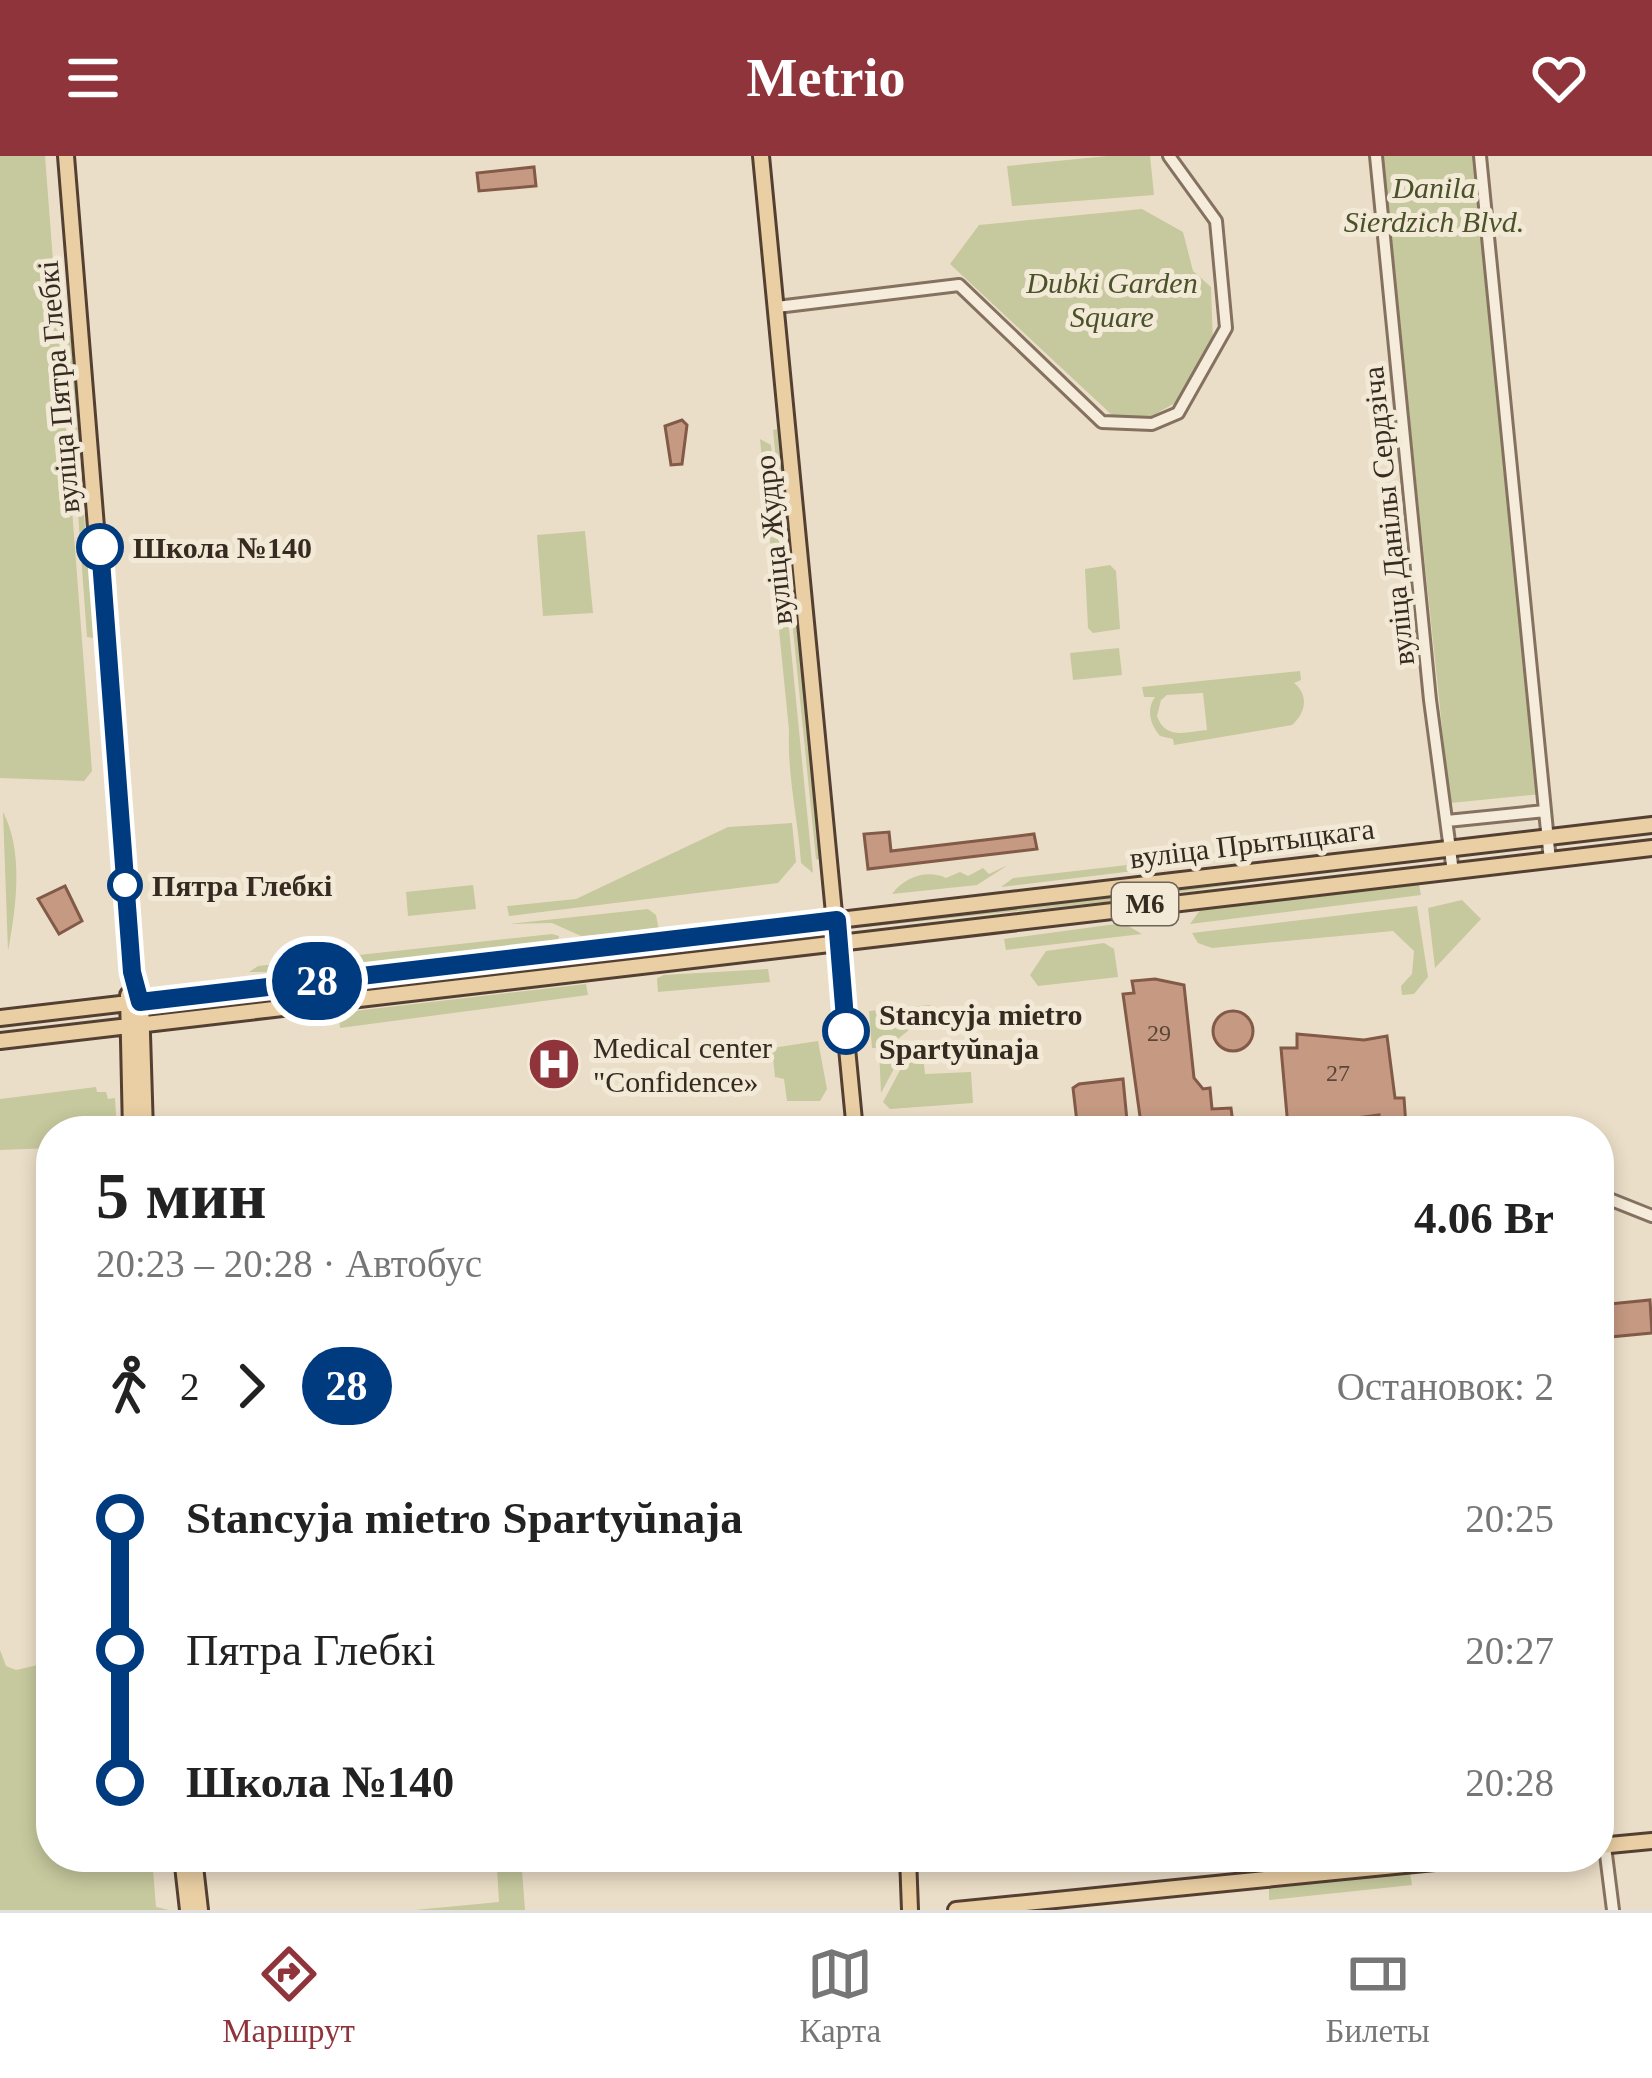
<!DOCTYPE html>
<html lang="ru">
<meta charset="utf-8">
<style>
body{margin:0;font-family:Georgia,serif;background:#f6f6f6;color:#222;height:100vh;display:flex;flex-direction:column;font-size:45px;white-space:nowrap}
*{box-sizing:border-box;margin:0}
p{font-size:39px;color:#767676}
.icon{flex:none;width:66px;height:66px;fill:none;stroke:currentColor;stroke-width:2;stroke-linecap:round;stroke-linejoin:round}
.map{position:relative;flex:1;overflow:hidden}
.drawer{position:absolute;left:36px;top:960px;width:1578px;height:756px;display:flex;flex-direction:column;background:#fff;border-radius:48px;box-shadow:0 6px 18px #0003}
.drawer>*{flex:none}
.badge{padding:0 24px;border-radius:39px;font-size:42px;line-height:78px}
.map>.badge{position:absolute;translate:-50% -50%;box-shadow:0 0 0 6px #fff}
.legs{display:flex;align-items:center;gap:18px;height:132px;padding:0 60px;font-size:39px}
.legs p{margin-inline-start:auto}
.summary{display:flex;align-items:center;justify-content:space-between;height:204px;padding:0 60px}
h1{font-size:66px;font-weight:600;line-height:90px}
ul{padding:0 60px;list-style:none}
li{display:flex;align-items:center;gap:42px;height:132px;font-size:45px}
li i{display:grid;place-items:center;width:18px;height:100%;margin:0 15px;background:currentColor}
li i::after{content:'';width:30px;height:30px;margin:-15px;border:9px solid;border-radius:50%;background:#fff}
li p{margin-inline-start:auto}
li:first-child i{background:linear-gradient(#0000 50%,currentColor 0)}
li:last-child i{background:linear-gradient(currentColor 50%,#0000 0)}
header{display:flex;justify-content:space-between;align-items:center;height:156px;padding:0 60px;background:#8f343b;color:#fff;font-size:54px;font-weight:600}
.tabs{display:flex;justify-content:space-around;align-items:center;height:168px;border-top:3px solid #e0e0e0;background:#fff;font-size:33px;color:#767676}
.tabs a{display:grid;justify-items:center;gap:6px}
.tabs .on{color:#8f343b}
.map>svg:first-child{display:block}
.green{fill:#c6c89d;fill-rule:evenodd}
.building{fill:#c59982;stroke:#825a47;stroke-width:3}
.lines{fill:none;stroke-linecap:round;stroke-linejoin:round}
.minor-casing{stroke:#85715f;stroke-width:16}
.major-casing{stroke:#544032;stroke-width:20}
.minor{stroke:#f6ecdb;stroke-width:10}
.major{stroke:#eacfa4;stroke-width:14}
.line-1-casing{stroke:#fff;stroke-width:27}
.line-1{stroke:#003b80;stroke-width:18}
.stop-1-dot{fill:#fff;stroke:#003b80;stroke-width:6}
.labels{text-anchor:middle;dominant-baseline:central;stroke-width:10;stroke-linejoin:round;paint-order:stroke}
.number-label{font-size:24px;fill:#5a4639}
.shield{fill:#f3e9d7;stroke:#6f6358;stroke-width:3}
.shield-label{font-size:27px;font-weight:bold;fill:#372a21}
.park-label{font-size:30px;font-style:italic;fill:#4a5229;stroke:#f3e9d7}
.street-label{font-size:30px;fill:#372a21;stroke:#f3e9d7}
.stop-label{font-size:30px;font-weight:bold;fill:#372a21;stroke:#f3e9d7;text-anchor:start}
.poi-label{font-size:30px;fill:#372a21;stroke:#f3e9d7;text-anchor:start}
</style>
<header><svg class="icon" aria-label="menu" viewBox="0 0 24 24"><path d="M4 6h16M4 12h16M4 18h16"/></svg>Metrio<svg class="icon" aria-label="heart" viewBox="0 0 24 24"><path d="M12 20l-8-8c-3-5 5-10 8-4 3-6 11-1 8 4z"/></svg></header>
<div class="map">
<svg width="1652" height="1754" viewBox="0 0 1652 1754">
<rect width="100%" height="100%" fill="#ebdec8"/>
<!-- green -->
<path class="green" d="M0 0H45L92 615 84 625 0 622Z
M1108 0H1150L1154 39 1012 50 1007 10Z
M1382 0H1476L1541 638 1450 647Z
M1142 53 1183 76 1193 115 1211 131 1213 188 1175 247 1150 261 1112 259 950 108 979 69Z
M65 180H71L93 482 87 481Z
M777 273 821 702 820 704 816 703 773 274Z
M760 283 771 289 813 717 801 707C798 662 787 619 789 574Z
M585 375 593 457 543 460 537 379Z
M1110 409 1116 415 1120 473 1093 477 1088 472 1085 413Z
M1119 492 1122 519 1073 524 1070 497Z
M1300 515 1301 524 1294 527C1309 539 1306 557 1292 569L1174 589 1173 583 1160 580C1150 568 1146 554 1155 541H1144L1142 531ZM1203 537 1207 574C1186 576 1165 584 1157 560L1161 544 1167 539Z
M3 656C24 696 16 752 8 795Z
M792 667 796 706 778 727 509 760 507 750 576 743 728 671Z
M1250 695 1266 699 1001 731 1013 722Z
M1418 703 1123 744 866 771 870 768Z
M1008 709 977 729 892 738C904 721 928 713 946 722L960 716 968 720 983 712 989 718Z
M1419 728 1421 739 1190 768 1200 754Z
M473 729 476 753 408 760 406 736Z
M1462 744 1481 763 1435 812 1428 752Z
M1417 750 1428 821 1414 838 1402 839 1401 830 1412 818 1414 795 1393 775 1212 792 1198 787 1192 777Z
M648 753 656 759 659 774 581 780 552 767 509 768Z
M1123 767 1142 778 1006 794 1004 783Z
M812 774 815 781 480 816 155 859 150 854Z
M552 778 559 780 558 786 299 816H249L258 810Z
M1104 787 1114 793 1118 821 1038 830 1030 819 1046 795Z
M768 813 770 826 658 836 657 822 664 819Z
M586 828 588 839 340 872 339 864 346 856Z
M930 849 931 856 888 891 906 890 881 937 879 892H872L869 855Z
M818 885 827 933 820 945H787L784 923 775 921 772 892Z
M933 888 935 898 923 899 925 918 971 916 973 947 890 953 883 946 913 890Z
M96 931 97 936H106L108 943 115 942 117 975H51V992L0 994V943Z
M0 1494 6 1510 16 1514 51 1506V1701H152L156 1751 169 1754H0Z
M505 1701H521L525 1754H415L499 1746 497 1712H506Z
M1410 1716 1412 1729 1269 1744V1731Z"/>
<!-- building -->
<path class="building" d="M534 11 536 30 479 35 477 17Z
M682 264 687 269 682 308 671 309 665 270Z
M889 676 891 695 1034 678 1037 693 868 713 864 678Z
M65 730 82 765 59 778 38 743Z
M1155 823 1184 829 1194 922 1203 933 1210 932 1212 953 1231 952 1234 975H1142L1123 838 1134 837 1132 825Z
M1213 875a20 20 0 1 1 40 0a20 20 0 1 1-40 0Z
M1297 878 1364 884 1387 880 1395 942H1404L1406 970 1380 972 1379 959 1288 971 1281 892H1297Z
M1123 923 1128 975H1078L1073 932 1079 928Z
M1650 1144 1652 1177 1599 1182V1149Z"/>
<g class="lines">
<!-- minor casing -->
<g class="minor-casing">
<path id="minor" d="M1376 0 1430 544 1453 716
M1480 0 1550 705
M777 151 959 129 1102 266 1152 268 1178 257 1226 172 1216 65 1169 0
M1447 665 1545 655
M1599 1039 1652 1060
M1599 1643 1613 1754"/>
</g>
<!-- major casing -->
<g class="major-casing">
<path id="major" d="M66 0 132 816 141 846 145 975
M761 0 855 975
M128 839 131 975
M0 862 1652 669
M0 885 1652 692
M1599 1690 1652 1685
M182 1701 188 1754
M194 1701 200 1754
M908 1701 910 1754
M956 1754 1485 1701"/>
</g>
<!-- minor -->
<use href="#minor" class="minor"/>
<!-- major -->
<use href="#major" class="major"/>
</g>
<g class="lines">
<!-- line-1 casing -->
<g class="line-1-casing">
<path id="line-1" d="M100 391 132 816 140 846 837 764 846 875"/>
</g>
<!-- line-1 -->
<use href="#line-1" class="line-1"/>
</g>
<!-- icons -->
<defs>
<g id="hospital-disc" transform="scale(2.7)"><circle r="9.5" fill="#8f343b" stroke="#f3e9d7"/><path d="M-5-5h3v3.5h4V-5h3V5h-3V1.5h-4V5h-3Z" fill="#fff"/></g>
</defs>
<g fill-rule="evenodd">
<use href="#hospital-disc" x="554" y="908"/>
</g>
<!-- markers -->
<g class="stop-1-dot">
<circle cx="100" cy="391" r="21"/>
<circle cx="125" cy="729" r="15"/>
<circle cx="846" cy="875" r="21"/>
</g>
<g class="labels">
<!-- number labels -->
<g class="number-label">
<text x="1159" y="877">29</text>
<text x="1338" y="917">27</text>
</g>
<!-- shield labels -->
<rect class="shield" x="1112" y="727" width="66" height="42" rx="9"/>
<g class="shield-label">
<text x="1145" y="748">М6</text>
</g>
<!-- park labels -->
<g class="park-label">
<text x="1434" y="31">Danila<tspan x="1434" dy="34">Sierdzich Blvd.</tspan></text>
<text x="1112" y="126">Dubki Garden<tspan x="1112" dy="34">Square</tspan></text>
</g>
<!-- street labels -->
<g class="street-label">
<text transform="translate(58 231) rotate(-95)">вуліца Пятра Глебкі</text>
<text transform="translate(1388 360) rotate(-96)">вуліца Данілы Сердзіча</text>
<text transform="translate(773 384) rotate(-96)">вуліца Жудро</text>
<text transform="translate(1252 687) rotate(-7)">вуліца Прытыцкага</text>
</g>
<!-- stop labels -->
<g class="stop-label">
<text x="133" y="391">Школа №140</text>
<text x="152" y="729">Пятра Глебкі</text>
<text x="879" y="858">Stancyja mietro<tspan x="879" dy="34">Spartyŭnaja</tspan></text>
</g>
<!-- poi labels -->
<g class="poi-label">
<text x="593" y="891">Medical center<tspan x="593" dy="34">"Confidence»</tspan></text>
</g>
</g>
</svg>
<b class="badge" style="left:317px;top:825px;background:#003b80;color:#fff">28</b>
<section class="drawer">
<div class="summary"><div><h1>5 мин</h1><p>20:23 – 20:28 · Автобус</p></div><b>4.06 Br</b></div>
<div class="legs"><svg class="icon" aria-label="walk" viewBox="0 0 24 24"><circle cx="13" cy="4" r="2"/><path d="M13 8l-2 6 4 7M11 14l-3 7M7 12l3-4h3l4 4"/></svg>2<svg class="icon" aria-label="forward" viewBox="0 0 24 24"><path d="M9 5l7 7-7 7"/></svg><b class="badge" style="background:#003b80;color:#fff">28</b><p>Остановок: 2</p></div>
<ul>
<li><i style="color:#003b80"></i><b>Stancyja mietro Spartyŭnaja</b><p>20:25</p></li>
<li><i style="color:#003b80"></i><span>Пятра Глебкі</span><p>20:27</p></li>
<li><i style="color:#003b80"></i><b>Школа №140</b><p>20:28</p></li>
</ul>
</section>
</div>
<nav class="tabs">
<a class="on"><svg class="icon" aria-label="directions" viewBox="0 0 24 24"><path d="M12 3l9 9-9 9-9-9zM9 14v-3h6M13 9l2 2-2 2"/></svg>Маршрут</a>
<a><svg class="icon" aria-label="map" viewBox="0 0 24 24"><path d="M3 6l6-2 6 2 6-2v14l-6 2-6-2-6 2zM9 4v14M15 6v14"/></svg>Карта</a>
<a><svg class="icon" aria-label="tickets" viewBox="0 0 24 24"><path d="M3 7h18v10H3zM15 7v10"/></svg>Билеты</a>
</nav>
